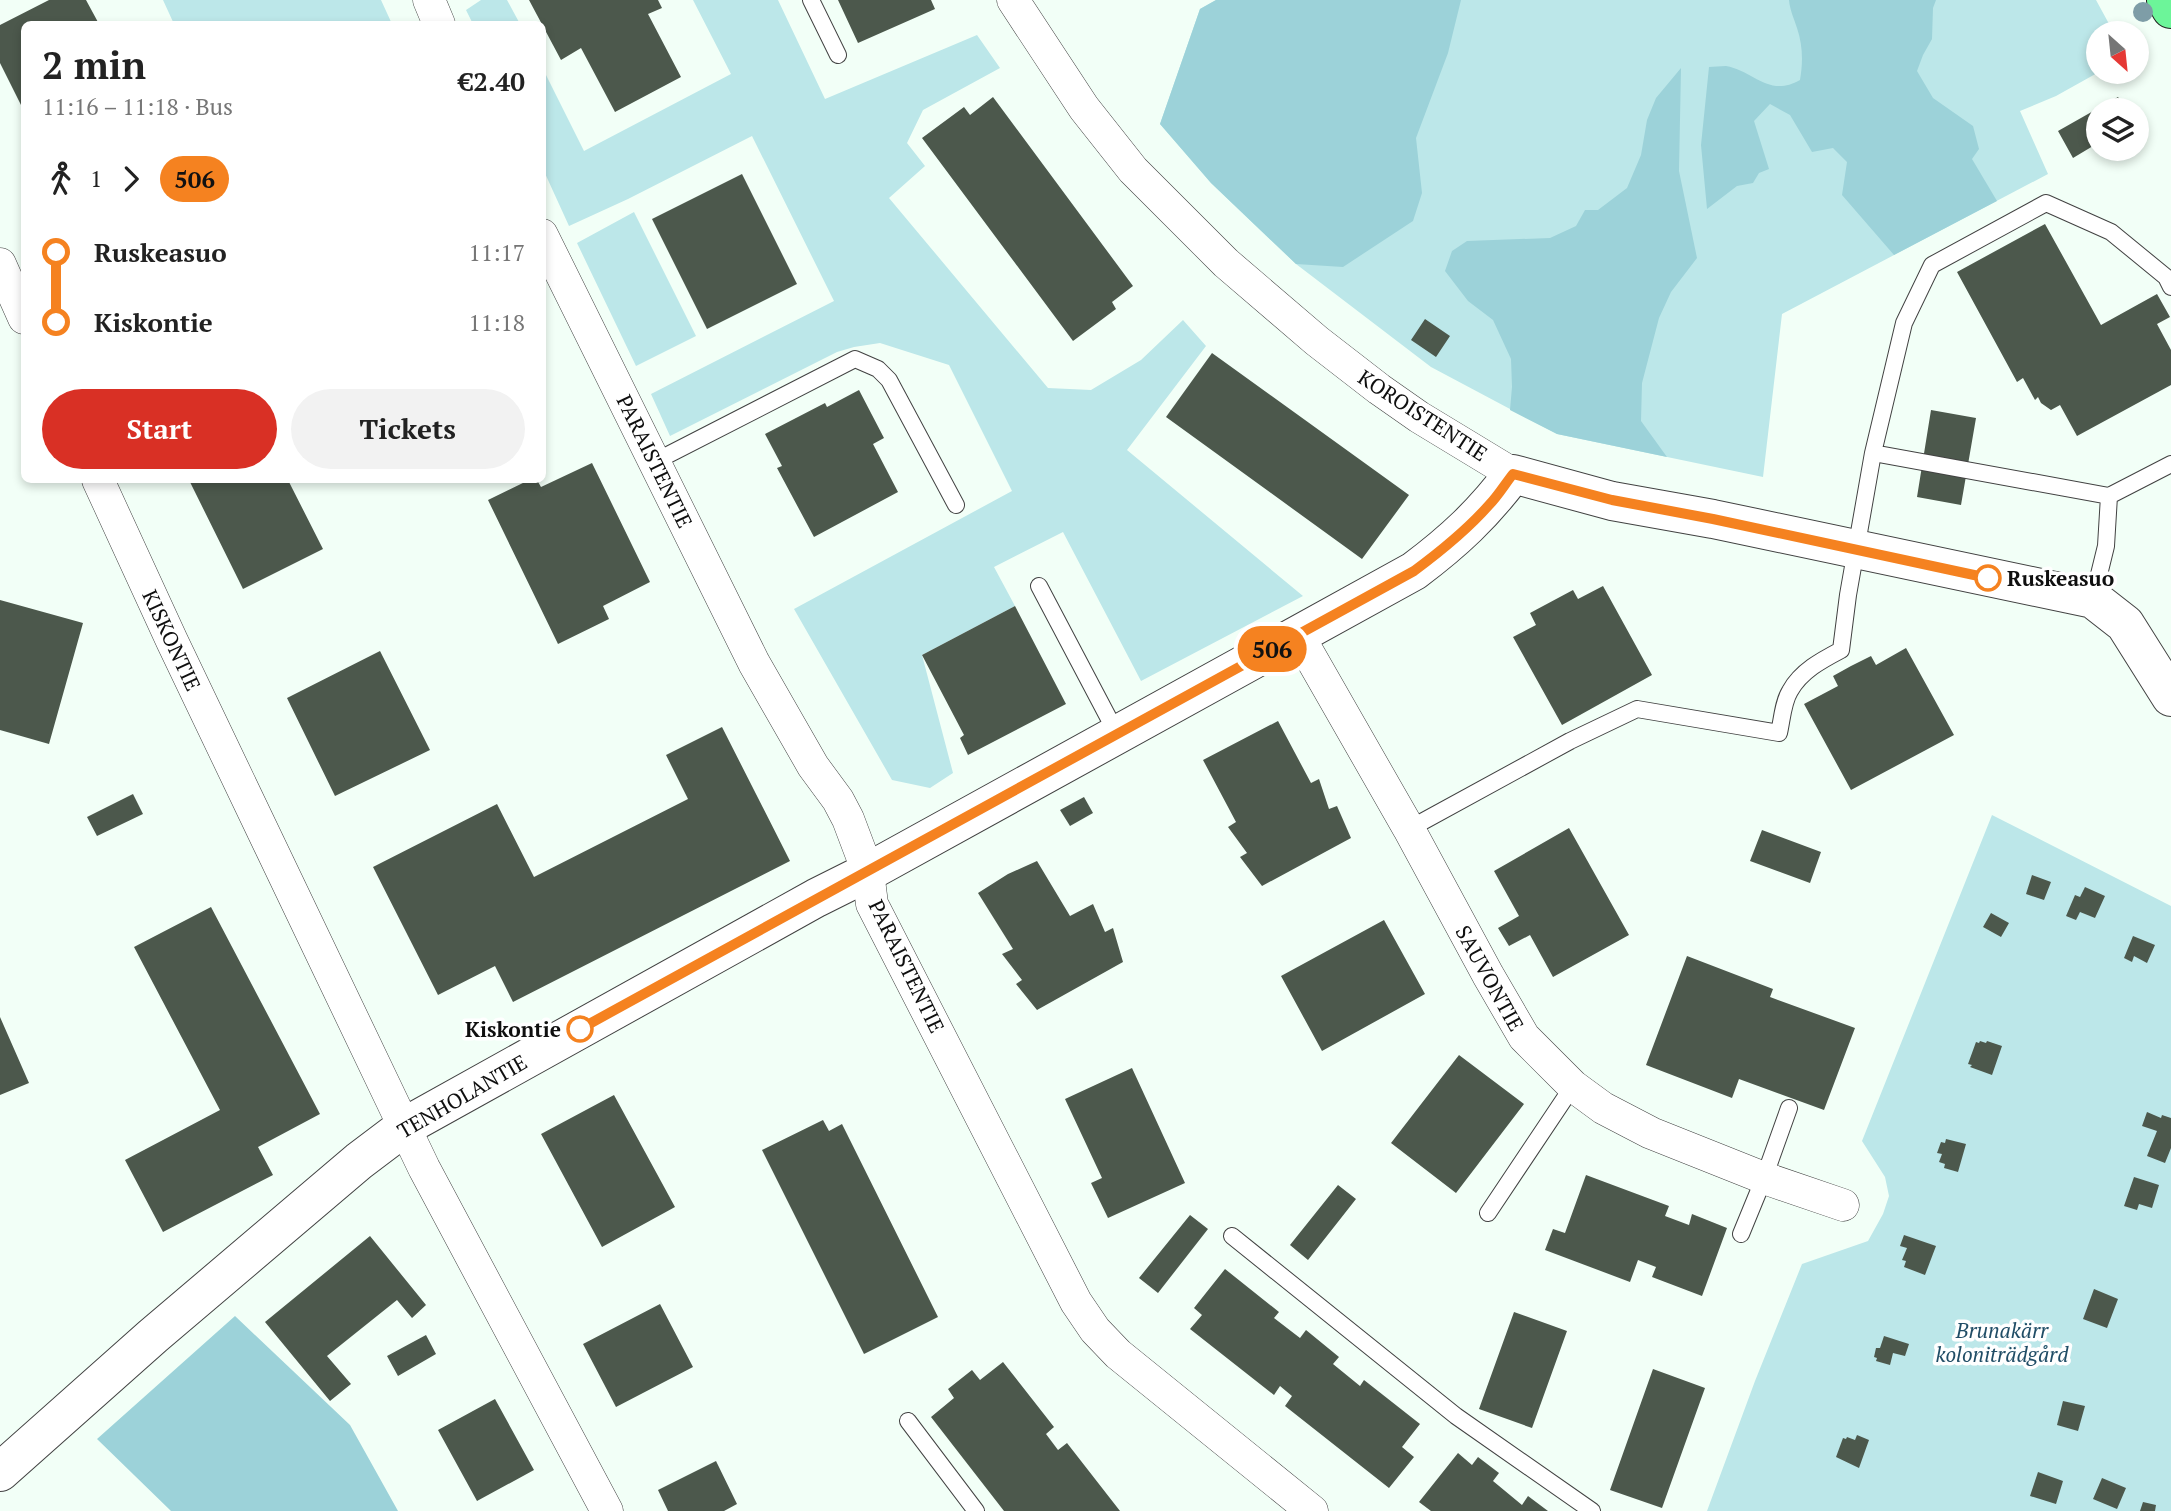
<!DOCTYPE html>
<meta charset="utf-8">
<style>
body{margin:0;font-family:"PT Serif",serif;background:#f2f2f2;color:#222;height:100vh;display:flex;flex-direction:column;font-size:26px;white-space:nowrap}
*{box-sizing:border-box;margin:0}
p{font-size:23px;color:#767676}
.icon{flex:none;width:38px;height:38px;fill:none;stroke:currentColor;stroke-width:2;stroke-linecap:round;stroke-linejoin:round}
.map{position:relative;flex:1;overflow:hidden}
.side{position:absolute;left:21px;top:21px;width:525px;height:462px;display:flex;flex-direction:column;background:#fff;border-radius:10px;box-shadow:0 4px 10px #0003}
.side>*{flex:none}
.badge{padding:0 14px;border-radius:23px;font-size:24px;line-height:46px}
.needle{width:46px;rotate:153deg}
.controls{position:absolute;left:2086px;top:21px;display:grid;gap:14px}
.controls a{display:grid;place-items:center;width:63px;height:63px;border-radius:50%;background:#fff;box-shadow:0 4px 10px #0003;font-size:35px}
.map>.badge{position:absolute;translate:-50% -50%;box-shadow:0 0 0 4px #fff}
.legs{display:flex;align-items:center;gap:10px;height:77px;padding:0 21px;font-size:23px}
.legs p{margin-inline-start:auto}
.summary{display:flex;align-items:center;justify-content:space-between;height:119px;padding:0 21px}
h1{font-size:38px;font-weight:600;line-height:52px}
.action{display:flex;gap:14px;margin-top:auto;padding:14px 21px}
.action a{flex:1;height:80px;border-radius:42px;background:#d93025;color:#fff;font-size:28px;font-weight:600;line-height:80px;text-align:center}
.action a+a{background:#f2f2f2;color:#222}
ul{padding:0 21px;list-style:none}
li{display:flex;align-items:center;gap:24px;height:70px;font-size:26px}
li i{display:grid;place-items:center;width:10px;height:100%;margin:0 9px;background:currentColor}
li i::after{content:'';width:18px;height:18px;margin:-9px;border:5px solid;border-radius:50%;background:#fff}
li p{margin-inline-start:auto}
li:first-child i{background:linear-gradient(#0000 50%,currentColor 0)}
li:last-child i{background:linear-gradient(currentColor 50%,#0000 0)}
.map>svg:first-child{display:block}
.green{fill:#bce7e9}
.forest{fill:#9cd2d9}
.building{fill:#4c584c}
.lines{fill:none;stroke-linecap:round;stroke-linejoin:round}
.service-casing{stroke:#424242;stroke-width:18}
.minor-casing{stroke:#424242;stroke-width:33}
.tertiary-casing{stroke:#424242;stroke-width:40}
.primary-casing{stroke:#202020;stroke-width:40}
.service{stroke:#fff;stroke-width:16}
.minor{stroke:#fff;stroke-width:32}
.tertiary{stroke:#fff;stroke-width:38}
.primary{stroke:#6cf599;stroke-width:38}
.tree{fill:#7e9da7}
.line-1-casing{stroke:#fff;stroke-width:16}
.line-1{stroke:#f58220;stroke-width:10}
.stop-1-dot{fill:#fff;stroke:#f58220;stroke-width:3.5}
.labels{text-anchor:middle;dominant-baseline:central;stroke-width:7;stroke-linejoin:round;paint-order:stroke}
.street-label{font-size:21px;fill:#0f0f0f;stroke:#fff}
.stop-label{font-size:21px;font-weight:bold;fill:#0f0f0f;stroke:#fff;text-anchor:start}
.park-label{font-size:21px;font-style:italic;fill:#204d66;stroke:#fff}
</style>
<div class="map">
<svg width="2171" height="1511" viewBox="0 0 2171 1511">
<rect width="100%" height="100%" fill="#f2fff7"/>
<!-- green -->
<path class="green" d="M163 0H381L392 24H174Z
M481 0H507L520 24H473L466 10Z
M693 0H778L825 99 977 35 1000 68 923 110 907 143 925 166 889 198 1048 388 1091 390 1141 360 1183 320 1206 346 1127 450 1303 596 1141 681 1063 532 994 567 1015 606 922 655 953 773 930 788 892 780 794 609 1012 491 949 365 880 343 854 347 837 352 670 436 651 394 834 301 752 136 628 199 569 226 543 169V69L584 151 731 74Z
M1216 0H2096L2114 33H2098L2099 72 2056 96 2020 111 2048 174 1782 314 1763 477 1557 434 1431 367 1296 264 1211 183 1160 124 1200 9Z
M634 212 696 336 636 366 577 243Z
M1992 815 2171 906V1511H1707L1755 1381 1802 1264 1868 1241 1883 1214 1889 1196 1885 1177 1862 1141Z"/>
<!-- forest -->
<path class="forest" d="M1216 0H1461L1448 53 1416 138 1422 193 1413 221 1343 267 1296 264 1211 183 1160 124 1200 9Z
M1789 0H1936L1933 8 1932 39 1923 55 1917 71 1933 98 1973 126 1979 149 1972 159 1997 201 1894 255 1842 195 1847 162 1833 148 1812 152 1790 115 1770 104 1754 121 1769 169 1759 173 1753 183 1737 186 1707 209 1701 145 1709 67C1714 67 1720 66 1726 66 1754 71 1769 98 1800 80 1803 62 1803 46 1797 28 1794 18 1790 11 1789 0Z
M1681 68 1679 171 1697 258 1671 292 1659 318 1642 383 1641 421 1667 457 1557 434 1510 410 1512 387 1511 359 1493 320 1468 301 1445 271 1452 251 1467 241 1550 238 1576 226 1585 210H1598L1627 188 1641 155 1647 120 1656 98Z
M235 1316 350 1425 398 1511H171L97 1439Z"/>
<!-- building -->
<path class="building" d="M49 0H86L99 24H24V111L0 63V25Z
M529 0H658L662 8 648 14 681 77 615 112 581 48 561 60Z
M838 0H931L935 9 858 43Z
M993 97 1133 286 1112 302 1116 309 1073 341 922 138 964 107 970 115Z
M2118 97 2126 110H2098V143L2073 158 2058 131Z
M742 174 797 284 707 329 652 219Z
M2045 224 2101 325 2157 294 2170 317 2157 324 2171 350V385L2077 436 2060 405 2051 410 2041 403 2038 397 2035 400 2023 378 2017 382 1957 272Z
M1425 319 1450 336 1436 357 1411 340Z
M1212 353 1409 495 1362 559 1166 417Z
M859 390 884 438 873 444 898 492 814 537 777 468 782 466 765 434 825 403 827 407Z
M1931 410 1976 418 1961 505 1917 497Z
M592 463 650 582 603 606 609 619 558 644 488 500 529 480H537L541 487Z
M189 480H288L323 549 243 589Z
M1603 586 1652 675 1562 725 1513 637 1536 625 1530 613 1573 590 1578 599Z
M0 600 83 623 49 744 0 730Z
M1015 606 1066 704 968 755 960 738 964 735 922 655Z
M1906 648 1954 735 1851 790 1804 704 1838 686 1833 676 1851 666 1871 656 1876 665Z
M380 651 430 750 335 796 287 698Z
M1278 721 1311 783 1319 779 1329 809 1337 806 1351 838 1262 886 1240 857 1247 853 1228 827 1236 822 1203 760Z
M722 727 790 861 513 1002 495 966 438 995 373 867 497 804 534 877 688 799 666 755Z
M133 794 143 814 97 836 87 817Z
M1084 797 1093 813 1070 826 1060 810Z
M1569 828 1629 935 1553 977 1530 935 1509 946 1498 928 1519 916 1494 871Z
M1762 830 1821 852 1810 883 1750 861Z
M1037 861 1070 916 1093 904 1105 932 1113 928 1123 962 1037 1010 1016 984 1022 980 1002 954 1013 949 978 893 1008 874Z
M2032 875 2051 882 2044 900 2026 894Z
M2085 887 2105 896 2095 918 2080 912 2076 920 2066 916 2075 895 2080 897Z
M211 907 320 1114 258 1147 273 1175 163 1232 125 1160 220 1110 134 947Z
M1991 913 2009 923 2001 937 1983 927Z
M1384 920 1425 994 1322 1051 1281 976Z
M2133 936 2155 945 2147 963 2134 956 2132 962 2124 958Z
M1687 956 1773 989 1770 997 1855 1028 1824 1110 1739 1079 1732 1098 1646 1065Z
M0 1017 29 1083 0 1095Z
M1980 1041 1986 1043 1987 1041 2002 1046 1992 1075 1970 1067 1972 1065 1968 1064 1976 1042 1979 1043Z
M1459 1055 1524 1104 1456 1193 1391 1143Z
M1132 1068 1185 1183 1108 1218 1091 1183 1102 1178 1065 1099Z
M614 1095 675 1207 602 1247 541 1134Z
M2147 1112 2161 1118 2162 1115 2171 1118V1148L2165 1163 2147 1156 2157 1131 2142 1126Z
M823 1120 829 1131 842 1124 938 1317 864 1354 762 1150Z
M1946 1139 1966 1144 1958 1172 1944 1168 1945 1164 1939 1162 1942 1154 1937 1153 1941 1142 1945 1143Z
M1586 1175 1669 1206 1665 1216 1689 1225 1692 1214 1727 1228 1702 1296 1652 1277 1656 1267 1638 1260 1630 1282 1545 1250 1553 1229 1565 1233Z
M2134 1177 2159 1185 2152 1208 2139 1204 2137 1210 2124 1206Z
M1338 1185 1356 1199 1308 1260 1290 1245Z
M1190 1215 1208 1229 1158 1293 1139 1278Z
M1904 1235 1936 1246 1925 1275 1904 1267 1906 1261 1902 1260 1907 1248 1900 1246Z
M370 1236 426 1305 412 1318 397 1300 327 1356 351 1384 330 1401 265 1322Z
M1225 1269 1279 1312 1274 1318 1300 1338 1306 1330 1339 1357 1333 1364 1360 1386 1364 1380 1420 1424 1402 1447 1414 1457 1389 1488 1285 1406 1292 1396 1280 1386 1274 1395 1190 1329 1202 1315 1194 1308Z
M2094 1289 2118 1299 2107 1328 2083 1319Z
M660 1304 693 1367 616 1407 583 1344Z
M1514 1312 1567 1331 1532 1428 1479 1409Z
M426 1335 436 1354 398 1376 387 1356Z
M1884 1336 1909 1344 1905 1356 1893 1353 1890 1365 1876 1361 1877 1358 1874 1357 1876 1348H1880Z
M1003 1362 1054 1427 1046 1434 1058 1450 1067 1443 1120 1511H1004L931 1417 954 1398 948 1389 972 1370 980 1380Z
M1653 1369 1705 1388 1662 1508 1610 1490Z
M495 1399 534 1470 477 1501 438 1430Z
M2063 1401 2085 1406 2078 1431 2057 1425Z
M1857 1435 1869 1440 1859 1468 1836 1457 1843 1438 1846 1439 1847 1437 1855 1440Z
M1458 1453 1472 1465 1478 1457 1499 1473 1493 1481 1522 1505 1528 1496 1548 1511H1431L1419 1502Z
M716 1461 737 1504 724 1511H668L658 1490Z
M2038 1472 2063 1481 2056 1504 2030 1496Z
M2102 1478 2126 1488 2117 1509 2093 1499Z
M2143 1502 2156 1505 2155 1511H2140Z"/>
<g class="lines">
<!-- service casing -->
<g class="service-casing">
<path id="service" d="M811 0 838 55
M1873 453 2109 496 2171 464
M656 461 855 359 878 369 889 380 956 505
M1039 586 1117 734
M2093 599 2106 546 2109 496
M1409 829 1570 741 1637 709 1779 733C1782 720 1783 702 1790 691 1801 671 1822 660 1841 650L1848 595 1873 453 1904 323 1932 265 2046 203 2111 232 2166 277 2171 287
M1488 1213 1573 1086
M1741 1234 1764 1178 1789 1108
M1232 1236 1456 1416 1592 1511
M908 1421 976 1511"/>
</g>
<!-- minor casing -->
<g class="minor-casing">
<path id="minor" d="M429 0 439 24
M1013 0 1084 108 1133 170 1226 263 1317 341 1379 389 1419 417 1513 474
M542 235 754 663 813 766 838 800 848 819 868 872 872 904 1076 1302 1095 1330 1118 1354 1312 1511
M0 264 24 318
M98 480 172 641 424 1168 607 1511
M1298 635 1409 829 1488 975 1524 1037 1573 1086 1603 1108 1651 1133 1764 1178 1843 1205"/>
</g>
<!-- tertiary casing -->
<g class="tertiary-casing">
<path id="tertiary" d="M0 1472 153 1336 359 1161 404 1127 816 898 868 872 1414 571C1454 541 1483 514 1513 474L1612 501 1713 519 2093 599 2125 624 2171 697"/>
</g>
<!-- primary casing -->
<g class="primary-casing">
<path id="primary" d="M2166 0 2171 9"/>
</g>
<!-- service -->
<use href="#service" class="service"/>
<!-- minor -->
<use href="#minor" class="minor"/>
<!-- tertiary -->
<use href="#tertiary" class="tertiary"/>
<!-- primary -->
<use href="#primary" class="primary"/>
</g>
<!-- trees -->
<circle class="tree" cx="2143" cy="12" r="10"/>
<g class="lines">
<!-- line-1 casing -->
<g class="line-1-casing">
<path id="line-1" d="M580 1029 1414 571C1441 551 1467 530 1489 505 1498 496 1505 484 1513 474L1612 500 1713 519 1988 578"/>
</g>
<!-- line-1 -->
<use href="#line-1" class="line-1"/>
</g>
<!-- markers -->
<g class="stop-1-dot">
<circle cx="1988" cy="578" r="12"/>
<circle cx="580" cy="1029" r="12"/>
</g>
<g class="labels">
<!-- street labels -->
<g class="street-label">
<text transform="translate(1423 415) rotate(33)">KOROISTENTIE</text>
<text transform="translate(655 461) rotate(64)">PARAISTENTIE</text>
<text transform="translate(172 640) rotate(65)">KISKONTIE</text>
<text transform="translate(907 966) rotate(64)">PARAISTENTIE</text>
<text transform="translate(1490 978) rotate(61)">SAUVONTIE</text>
<text transform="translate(462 1096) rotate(-30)">TENHOLANTIE</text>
</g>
<!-- stop labels -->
<g class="stop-label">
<text x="2007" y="578">Ruskeasuo</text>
<text x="561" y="1029" text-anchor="end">Kiskontie</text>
</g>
<!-- park labels -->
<g class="park-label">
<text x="2002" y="1330">Brunakärr<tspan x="2002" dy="24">koloniträdgård</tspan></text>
</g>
</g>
</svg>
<div class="controls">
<a><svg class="needle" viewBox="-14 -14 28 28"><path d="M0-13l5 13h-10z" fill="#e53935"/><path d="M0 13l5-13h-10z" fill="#767676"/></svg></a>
<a><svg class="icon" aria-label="layers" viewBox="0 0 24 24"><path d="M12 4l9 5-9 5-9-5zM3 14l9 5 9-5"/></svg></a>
</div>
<b class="badge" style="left:1272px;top:649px;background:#f58220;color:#111">506</b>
<section class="side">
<div class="summary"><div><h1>2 min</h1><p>11:16 – 11:18 · Bus</p></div><b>€2.40</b></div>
<div class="legs"><svg class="icon" aria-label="walk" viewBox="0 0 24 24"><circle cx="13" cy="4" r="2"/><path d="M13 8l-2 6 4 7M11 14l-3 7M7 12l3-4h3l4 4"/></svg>1<svg class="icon" aria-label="forward" viewBox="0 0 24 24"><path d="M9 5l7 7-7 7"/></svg><b class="badge" style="background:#f58220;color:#111">506</b></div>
<ul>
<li><i style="color:#f58220"></i><b>Ruskeasuo</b><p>11:17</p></li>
<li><i style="color:#f58220"></i><b>Kiskontie</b><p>11:18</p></li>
</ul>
<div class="action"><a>Start</a><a>Tickets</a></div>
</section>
</div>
